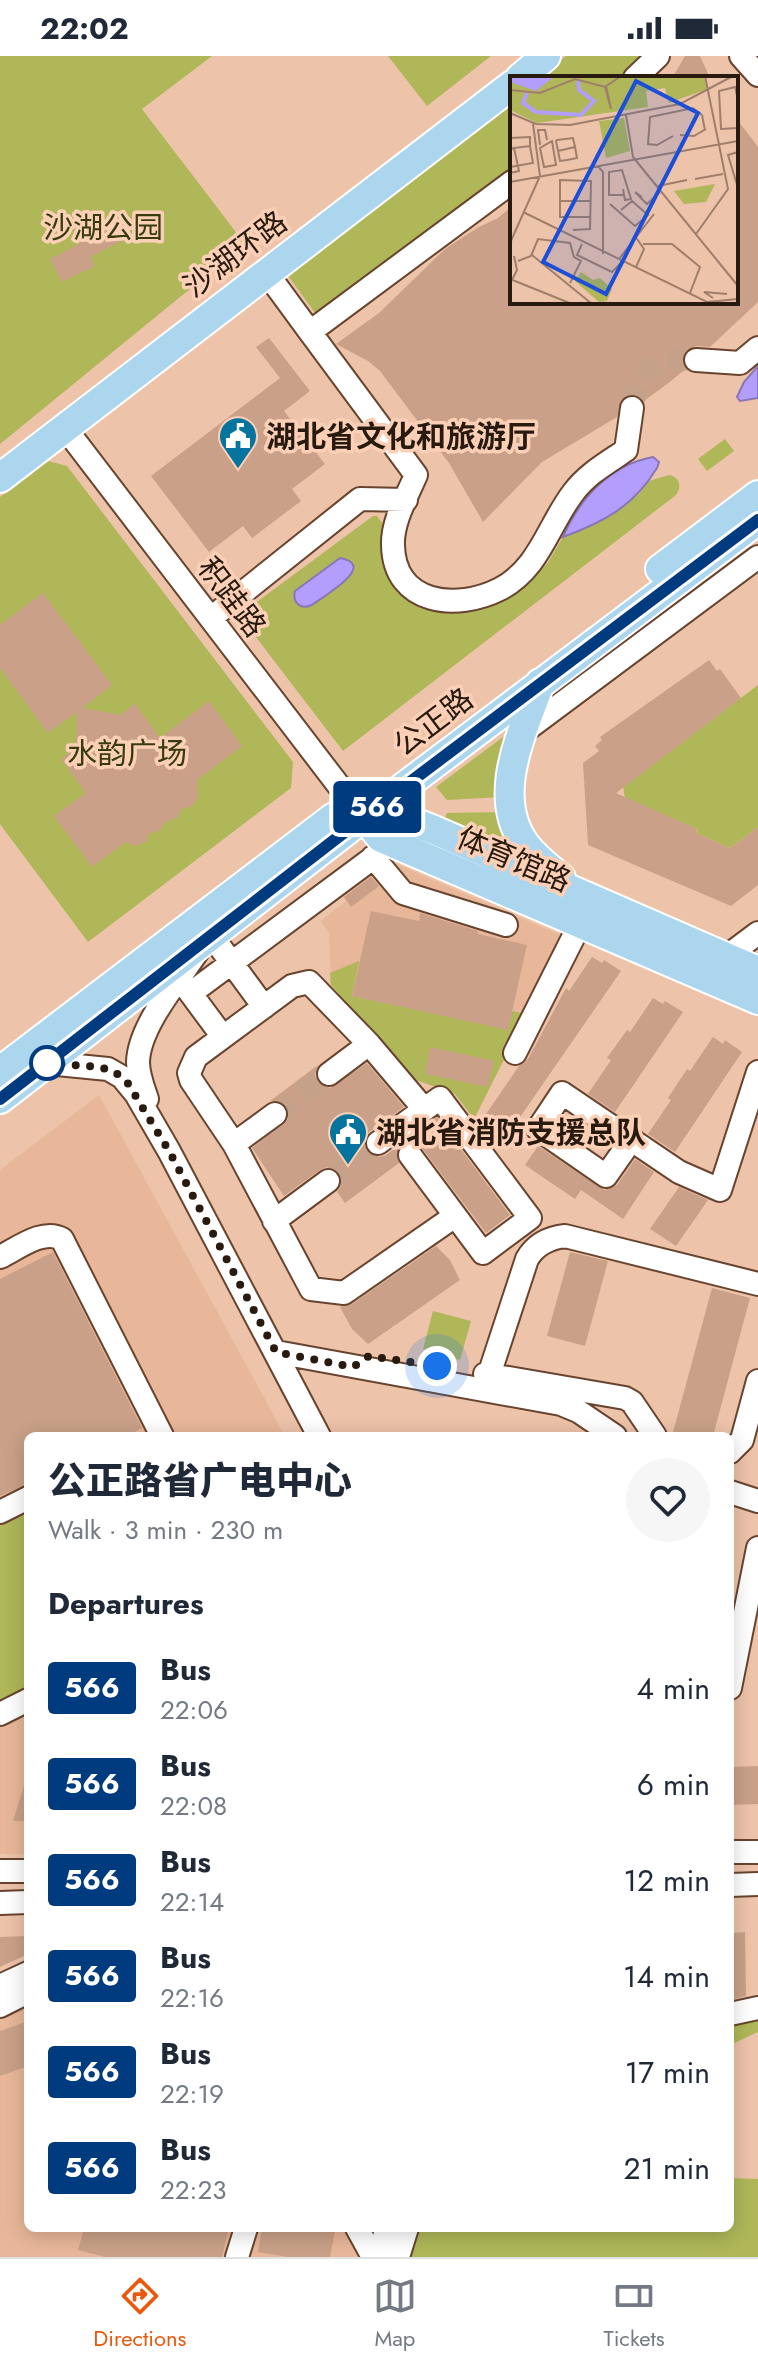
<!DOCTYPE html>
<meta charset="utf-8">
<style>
body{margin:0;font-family:Jost,"Noto Sans SC",sans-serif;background:#f6f6f7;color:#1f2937;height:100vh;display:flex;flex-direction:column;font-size:30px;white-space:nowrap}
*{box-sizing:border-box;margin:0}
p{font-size:26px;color:#747a83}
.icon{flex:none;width:44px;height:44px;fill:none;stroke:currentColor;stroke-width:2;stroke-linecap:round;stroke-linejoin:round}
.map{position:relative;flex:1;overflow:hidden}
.drawer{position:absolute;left:24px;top:1376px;width:710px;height:800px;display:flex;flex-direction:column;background:#fff;border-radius:12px;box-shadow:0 4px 20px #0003}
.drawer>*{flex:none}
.badge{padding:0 16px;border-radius:6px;font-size:28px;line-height:52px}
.you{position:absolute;width:40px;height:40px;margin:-20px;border:6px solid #fff;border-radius:50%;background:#1a73e8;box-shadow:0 0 0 12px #1a73e833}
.map>.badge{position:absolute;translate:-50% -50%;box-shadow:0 0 0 4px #fff}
h2{padding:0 24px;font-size:30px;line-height:72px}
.round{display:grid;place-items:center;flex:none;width:84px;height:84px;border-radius:42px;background:#f6f6f7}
.summary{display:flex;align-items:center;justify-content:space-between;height:136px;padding:0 24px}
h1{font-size:38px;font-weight:800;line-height:60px}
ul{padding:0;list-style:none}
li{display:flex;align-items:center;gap:24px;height:96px;padding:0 24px}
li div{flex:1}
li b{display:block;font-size:30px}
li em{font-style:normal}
li .badge{min-width:88px;font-weight:700;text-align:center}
.status{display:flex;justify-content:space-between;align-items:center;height:56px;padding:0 40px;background:#fff;direction:ltr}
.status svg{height:22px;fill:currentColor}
.dock{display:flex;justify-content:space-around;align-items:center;height:112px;border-top:2px solid #e0e1e3;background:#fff;font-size:22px;color:#747a83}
.dock a{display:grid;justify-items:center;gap:4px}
.dock .active{color:#ea580c}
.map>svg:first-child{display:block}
.built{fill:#e8b799}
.green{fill:#afb759}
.water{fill:#b49efd;stroke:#8a76b6;stroke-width:2}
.building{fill:#caa188}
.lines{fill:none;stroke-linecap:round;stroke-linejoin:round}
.minor-tunnel{stroke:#c6a18a;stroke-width:22;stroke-dasharray:22 11;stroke-linecap:butt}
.minor-casing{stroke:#68442e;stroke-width:26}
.major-casing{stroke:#fff;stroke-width:32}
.minor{stroke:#fff;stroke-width:22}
.major{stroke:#abd6ed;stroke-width:28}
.line-casing{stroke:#fff;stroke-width:18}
.line{stroke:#003b80;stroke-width:12}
.walk{stroke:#291a10;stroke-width:8;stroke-dasharray:0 14.4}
.stop-dot{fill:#fff;stroke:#003b80;stroke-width:4}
.labels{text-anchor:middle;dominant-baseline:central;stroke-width:7;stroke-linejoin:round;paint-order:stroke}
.park-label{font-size:30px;fill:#383b0c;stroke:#fbd0b6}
.street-label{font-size:30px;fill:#291a10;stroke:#fbd0b6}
.poi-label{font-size:30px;font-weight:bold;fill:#291a10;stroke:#fbd0b6;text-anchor:start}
.inset-river{fill:none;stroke:#b49efd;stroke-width:4}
.inset-road{fill:none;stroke:#9f7f6c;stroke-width:2}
.view{fill:#1d4ed8;fill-opacity:0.15;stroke:#1d4ed8;stroke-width:4}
.inset-edge{fill:none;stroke:#291a10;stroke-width:4}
</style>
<div class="status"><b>22:02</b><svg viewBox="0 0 49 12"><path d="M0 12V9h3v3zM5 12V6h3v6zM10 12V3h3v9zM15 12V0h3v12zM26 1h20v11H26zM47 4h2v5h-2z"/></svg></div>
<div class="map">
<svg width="758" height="2201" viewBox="0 0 758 2201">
<rect width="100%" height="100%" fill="#edc3a9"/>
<!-- built -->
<path class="built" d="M396 808 565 881 474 1063 455 1038 416 1024 331 929 329 877 321 865 346 845 343 840 376 814 381 819Z
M99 1039 285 1380H28V1798H0V1114Z
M28 1907V2172H521L503 2201H0V1919Z"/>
<!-- green -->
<path class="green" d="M0 0H212L142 53 245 188 0 388Z
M388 0H491L427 50Z
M566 0H643L620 22H539Z
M512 44V113L318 261 286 217Z
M725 383 734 395 707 415 698 403Z
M48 405 67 410 293 706 291 732 88 886 0 768V441Z
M669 419C680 421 682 431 676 439L343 695 239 559 373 460H377L383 468 381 501 386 517 395 532 419 552 439 554 511 536 547 508 563 481 583 473 639 438 649 425Z
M758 629V771L730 792 696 777 697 773 625 742 623 731Z
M503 681H507L501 741 447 744 436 731Z
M503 756 520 797 442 767 447 757Z
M359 905 352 940 508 973 512 955 527 958 474 1063 455 1038 416 1024 331 929 330 917Z
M572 1063 598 1081 589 1094 562 1077Z
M433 1255 471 1265 460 1304 423 1293Z
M28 1456V1630L0 1645V1470Z
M758 1957V1976L730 1989V1963Z
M730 2122 758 2123V2201H406L414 2172H730Z"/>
<!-- water -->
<path class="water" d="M758 310V342L740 345 737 341 744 326Z
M653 401 659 406 657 412C634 450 604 466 563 481 580 442 610 409 653 401Z
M340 502C379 509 322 541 312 549 301 554 292 547 295 535Z"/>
<!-- building -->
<path class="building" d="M685 0H700L710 22H672Z
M736 62 758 91V246L710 291 696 290 685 296 682 304 686 313 667 328 644 345 635 338 626 339 621 344 617 361 542 406 483 466 449 407 380 315 368 305 336 288 379 257 445 193 477 172 498 162 512 150V246H736Z
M123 165 131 180 90 201 95 210 62 226 50 203Z
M269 282 310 335 284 355 325 408 292 433 301 445 252 482 243 470 209 496 151 420 280 322 256 291Z
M43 537 112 629 82 652 120 659 135 648 160 682 209 645 242 690 197 724 198 741 192 750 182 753 177 762 165 766 161 774 149 778 146 786 134 790 126 786 92 811 54 760 86 737 61 703 76 692 77 656 48 677 0 612V569Z
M709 604 717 615 720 613 741 642 616 737 697 773 696 777 730 792 758 771V829L731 850 588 789 583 707 599 695 595 690 602 684 600 681Z
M371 821 379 830 351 851 344 841Z
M371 855 419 865 420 857 478 875V878L527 889 508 974 352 940Z
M592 901 602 907 604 904 621 915 509 1077 484 1061 519 1010 528 1003 566 932 569 935Z
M653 942 663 948 665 945 683 956 615 1056 588 1038 611 1004 607 1002 627 974 630 976Z
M713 981 723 988 725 984 742 996 675 1096 648 1078 671 1044 668 1042 687 1013 690 1015Z
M430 991 494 1005 488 1031 425 1018Z
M367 1007 404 1051 369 1076 364 1088 367 1096 379 1101 386 1099 437 1061 510 1159 486 1177 421 1091 409 1085 398 1093 399 1107 345 1147 337 1136 341 1130 340 1117 327 1111 320 1114 284 1140 252 1092 288 1063 286 1049 280 1045H270L318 1009 315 1019 317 1026 330 1032Z
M538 1090 604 1134 617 1129 635 1103 654 1116 623 1163 581 1134 575 1143 525 1109Z
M679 1131 708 1144 676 1190 650 1173Z
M436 1190 450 1204 460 1224 368 1288 352 1273 340 1251 352 1248Z
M53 1196 142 1372 127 1380H28V1428L0 1440V1223Z
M570 1196 608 1205 585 1290 547 1280Z
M712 1232 750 1242 713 1380H672Z
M758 1710V1748L730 1749V1711Z
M25 1726 28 1727V1765H13Z
M745 1876 746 1940 730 1944V1877Z
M28 1880V1898L0 1911V1881Z
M28 1965V2010L0 2020V1975Z
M84 2172H229L222 2201H105L78 2194Z
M262 2172H320L335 2175 330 2201H288L258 2196Z"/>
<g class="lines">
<!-- minor-tunnel -->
<path class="minor-tunnel" d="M632 352 639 321 663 302 696 304
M275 1058 329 1018
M328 1125 378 1087"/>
<!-- minor casing -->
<g class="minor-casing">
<path id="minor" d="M741 0 758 19
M635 22 658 0
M512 126 310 276 416 419C407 440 392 466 393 489 394 549 457 555 500 533 539 513 548 470 573 437 587 418 607 407 626 394L632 352
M266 216 310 276
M696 304 740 307 758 292
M65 372 352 747
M211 562 360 443 406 444
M522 677 758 501
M373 801 403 837 506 869
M212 880 264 951
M726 901 758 877
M183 927 223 981
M191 937 393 787
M515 997 580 868
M47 1007 108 1013 122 1021 136 1038 169 1095 319 1380
M329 1018 369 988
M147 1043C143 1031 138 1019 138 1006 139 970 178 925 198 895
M424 1053 369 988 309 926 292 930 223 981 196 1001 189 1017 191 1024 234 1088 311 1233 344 1237 455 1160
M632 1083 606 1120 538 1073 562 1037 679 1116 720 1134 758 1016
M378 1087 440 1042 530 1162 483 1197 410 1099
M234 1088 275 1058
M274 1165 328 1125
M0 1201C17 1193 43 1172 62 1183L162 1380
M276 1296 561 1348 578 1355 615 1380
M485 1318 625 1342 632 1346 655 1380
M489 1319 527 1203C535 1189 548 1182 565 1180L758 1228
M730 1396 742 1384 758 1325
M730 1436 758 1445
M0 1456 28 1442
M730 1632 758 1492
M0 1658 28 1644
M730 1796H758
M0 1815H28
M730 1829 758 1828
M0 1847 28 1846
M0 1930 28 1917
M0 1950 28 1936
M730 1958 758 1952
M357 2172 373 2201
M237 2201 246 2172
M380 2201 386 2172
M398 2201 407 2172"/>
</g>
<!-- major casing -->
<g class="major-casing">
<path id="major" d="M520 22 546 0
M0 422 512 29
M660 513 758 439
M540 627C523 676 490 739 525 788 535 802 548 811 561 822
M353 747 381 782 758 944
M365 749 377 751 434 774 758 915
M0 1015 334 761
M0 1043 377 751 758 464"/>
</g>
<!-- minor -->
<use href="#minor" class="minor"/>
<!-- major -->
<use href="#major" class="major"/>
</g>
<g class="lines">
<!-- line casing -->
<g class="line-casing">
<path id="line" d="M0 1043 377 751 758 464"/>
</g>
<!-- line -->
<use href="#line" class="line"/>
<!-- walk -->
<path class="walk" d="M47 1007 100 1011 115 1016 127 1026 169 1095 276 1296 353 1311 369 1300 437 1310"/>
</g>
<!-- icons -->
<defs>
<g id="civic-pin" transform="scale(2)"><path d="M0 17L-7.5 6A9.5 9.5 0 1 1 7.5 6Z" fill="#05759f" stroke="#fbd0b6"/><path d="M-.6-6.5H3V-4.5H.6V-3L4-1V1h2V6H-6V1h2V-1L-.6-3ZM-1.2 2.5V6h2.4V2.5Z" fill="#fff"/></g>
</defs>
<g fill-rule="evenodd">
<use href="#civic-pin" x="238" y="380"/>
<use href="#civic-pin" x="348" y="1076"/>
</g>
<!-- markers -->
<circle class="stop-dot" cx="47" cy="1007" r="16"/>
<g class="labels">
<!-- park labels -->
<g class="park-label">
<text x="103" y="171">沙湖公园</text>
<text x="127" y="697">水韵广场</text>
</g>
<!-- street labels -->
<g class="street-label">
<text transform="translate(235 198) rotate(-37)">沙湖环路</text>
<text transform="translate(232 541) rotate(53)">积跬路</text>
<text transform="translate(433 666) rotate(-37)">公正路</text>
<text transform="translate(514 803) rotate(23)">体育馆路</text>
</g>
<!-- poi labels -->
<g class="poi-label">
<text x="266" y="380">湖北省文化和旅游厅</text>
<text x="376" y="1076">湖北省消防支援总队</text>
</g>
</g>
<!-- overview -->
<g transform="translate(510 20)">
<rect width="228" height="228" fill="#edc3a9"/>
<path d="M0 0H194L197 13 159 27 155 12 136 15 138 31 27 47 0 34ZM114 42 120 75 96 82 89 45ZM205 108 196 126 174 128 164 115ZM71 196 83 204 90 202 102 213 97 225 89 226 65 205Z" fill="#afb759"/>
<path d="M0 0H45L26 15 0 6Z" fill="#b49efd"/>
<path class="inset-river" d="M17 17 13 27 26 36 71 39 84 25 69 14 68 5"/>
<path class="inset-road" d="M95 11 101 33 96 10M0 14 30 17 65 3 95 11 111 0M228 24 225 11 209 15 211 53 228 52M0 37 26 48 60 49 170 28 223 0M116 39 123 81M170 59 184 60 196 53M163 60 147 69 138 68 140 41 183 32 192 39 195 54M0 62 20 61V70M42 65 46 89 34 91 30 72ZM30 69 28 54H35L37 64M0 73 4 72 9 95 0 97M48 75 65 71 67 82 57 84 50 85 46 65 47 64 63 62 65 71M228 76 218 79 228 112M123 81 228 210M88 90 93 96V178M0 91 23 87 20 70 4 72M185 103 213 98M0 106 228 65M148 110 177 104M113 113 114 119 115 124 121 123 112 94 99 96V119H114M132 121 125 116 137 128 150 116M50 125H81M100 128 125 150 138 139 122 125 111 134M13 136 197 226 228 223M63 154 80 153 81 105 50 104V141H80M186 158 218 113 195 0M125 160 134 173 126 191M0 167 30 100 23 48M72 168 67 179 102 196 111 187M133 168H162L190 191 180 217M22 179 82 228M109 183 144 138M8 185 21 180 28 163 60 167 64 181 71 185 60 207M0 203 62 228M2 204 7 194 4 180M203 222 194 216 217 218"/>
<path class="view" d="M126 5 188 37 96 218 33 186Z"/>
<rect width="228" height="228" class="inset-edge"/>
</g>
</svg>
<div class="you" style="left:437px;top:1310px"></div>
<b class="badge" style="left:377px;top:751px;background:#003b80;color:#fff">566</b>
<section class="drawer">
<div class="summary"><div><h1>公正路省广电中心</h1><p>Walk · 3 min · 230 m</p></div><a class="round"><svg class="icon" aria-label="heart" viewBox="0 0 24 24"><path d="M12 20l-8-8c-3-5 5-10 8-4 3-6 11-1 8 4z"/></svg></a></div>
<h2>Departures</h2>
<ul>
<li><span class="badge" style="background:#003b80;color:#fff">566</span><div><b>Bus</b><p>22:06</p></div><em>4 min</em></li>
<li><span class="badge" style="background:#003b80;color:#fff">566</span><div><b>Bus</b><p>22:08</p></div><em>6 min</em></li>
<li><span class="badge" style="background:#003b80;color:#fff">566</span><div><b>Bus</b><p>22:14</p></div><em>12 min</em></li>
<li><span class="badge" style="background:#003b80;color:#fff">566</span><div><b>Bus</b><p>22:16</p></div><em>14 min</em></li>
<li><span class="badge" style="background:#003b80;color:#fff">566</span><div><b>Bus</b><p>22:19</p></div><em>17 min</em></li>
<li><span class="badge" style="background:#003b80;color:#fff">566</span><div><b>Bus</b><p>22:23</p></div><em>21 min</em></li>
</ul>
</section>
</div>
<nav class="dock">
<a class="active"><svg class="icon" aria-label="directions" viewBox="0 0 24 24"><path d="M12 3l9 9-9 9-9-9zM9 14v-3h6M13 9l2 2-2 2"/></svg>Directions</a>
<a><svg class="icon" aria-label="map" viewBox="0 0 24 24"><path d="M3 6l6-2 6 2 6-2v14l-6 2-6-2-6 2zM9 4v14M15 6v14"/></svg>Map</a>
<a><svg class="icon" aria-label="tickets" viewBox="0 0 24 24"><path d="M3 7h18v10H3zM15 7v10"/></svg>Tickets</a>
</nav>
